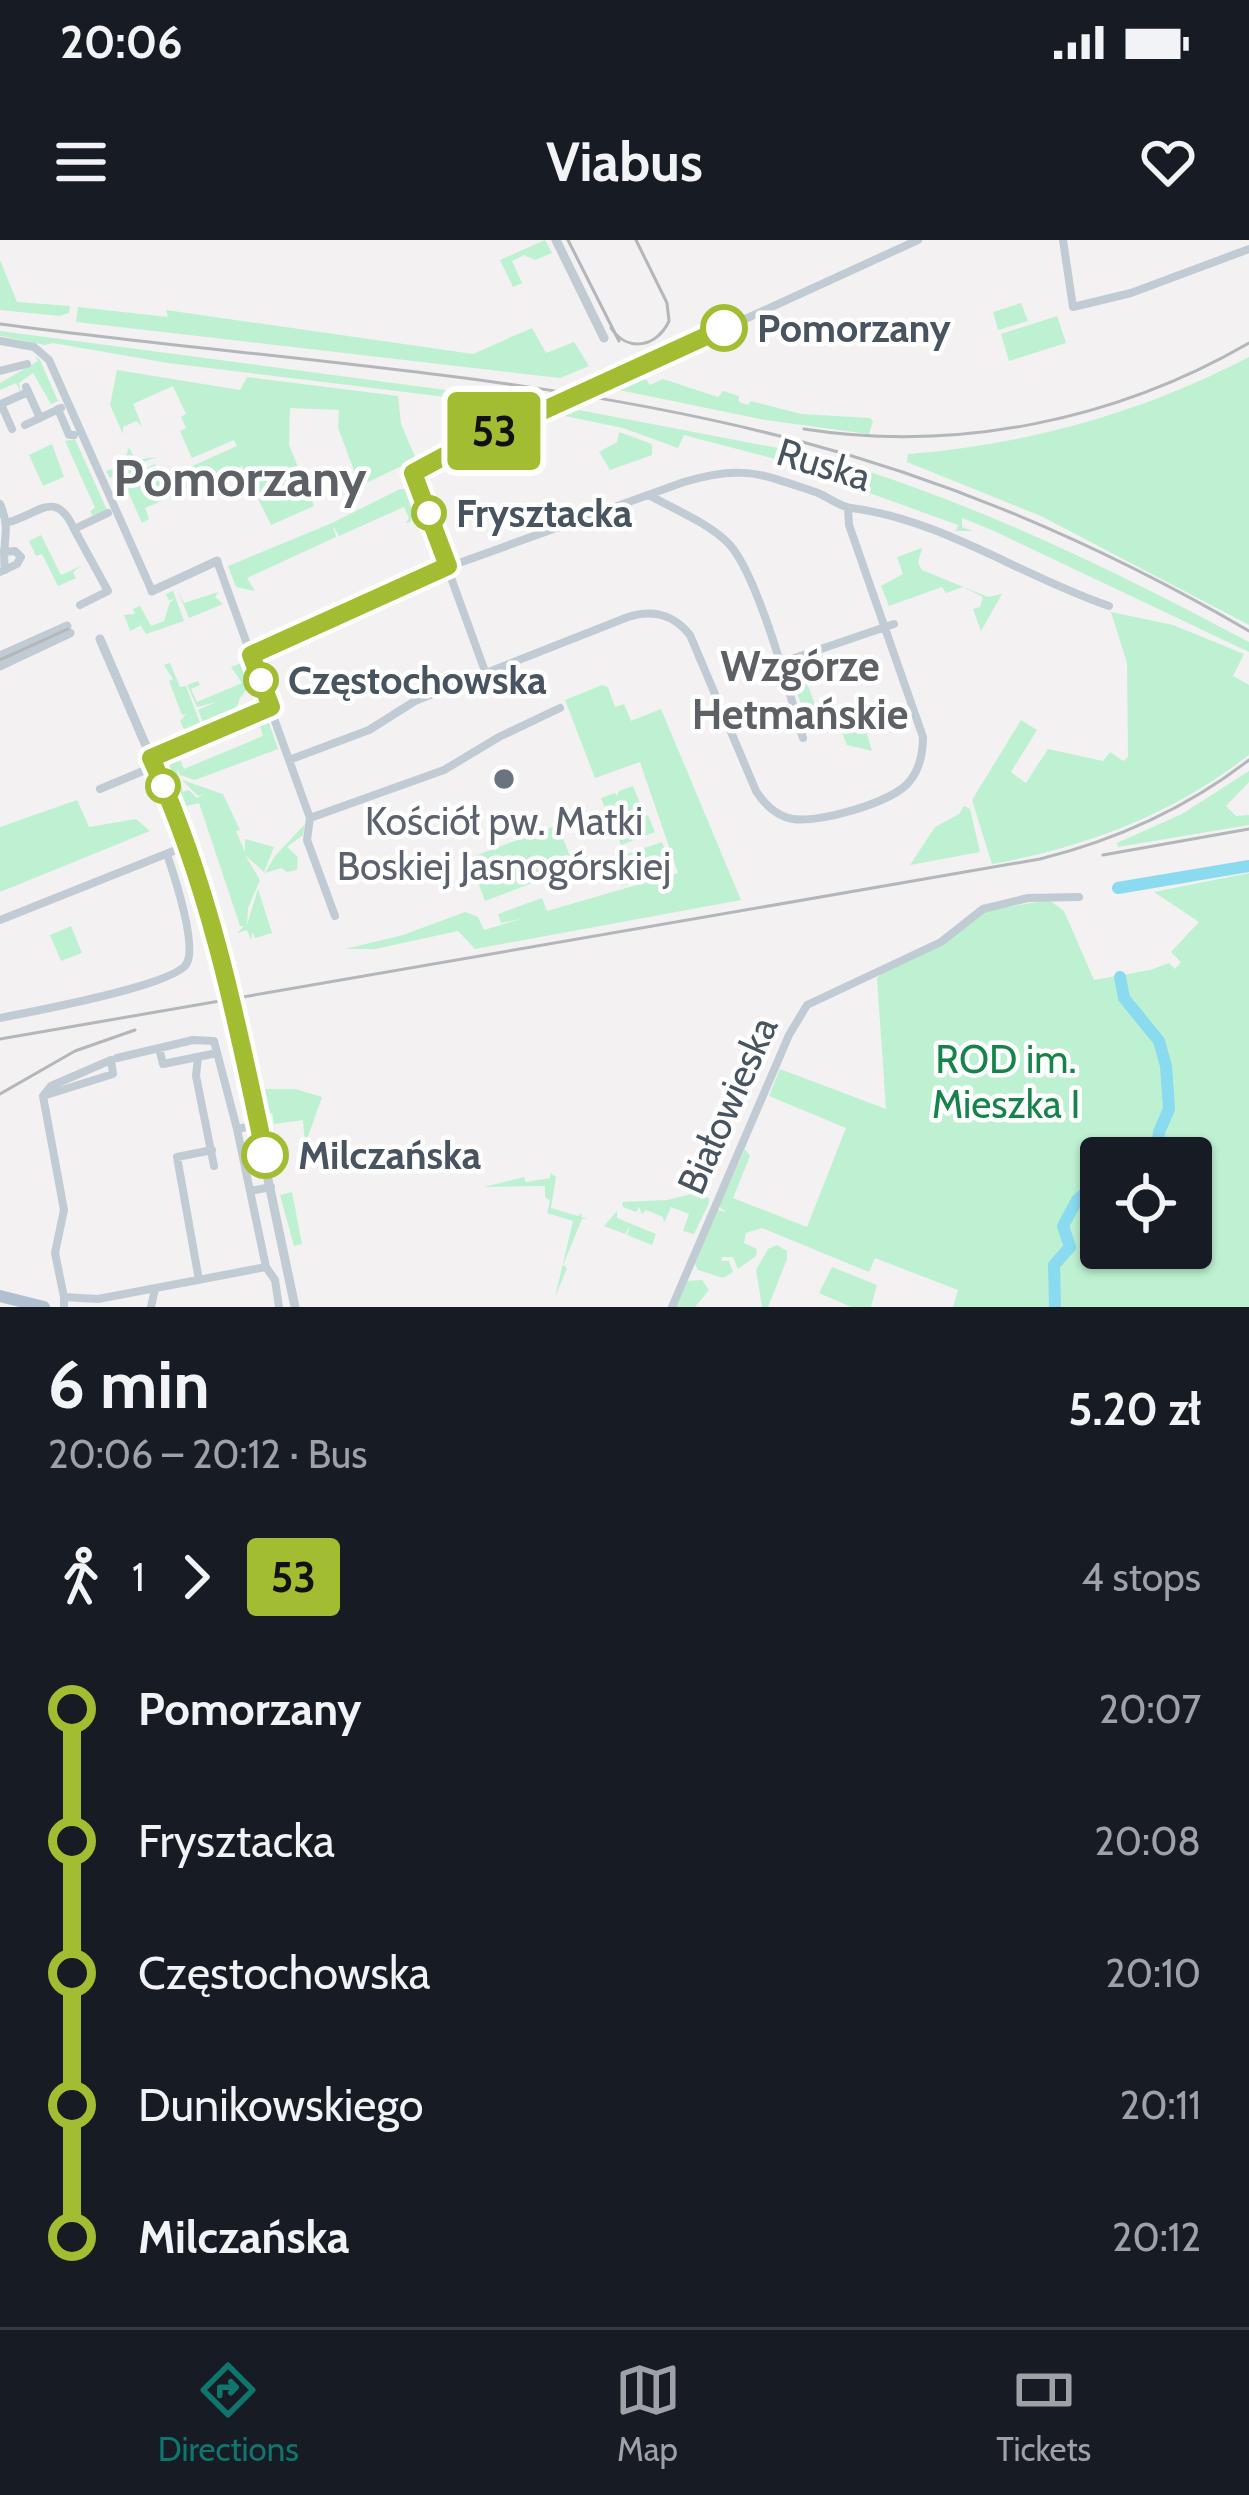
<!DOCTYPE html>
<meta charset="utf-8">
<style>
body{margin:0;font-family:Cabin,sans-serif;background:#20242c;color:#f1f3f6;height:100vh;display:flex;flex-direction:column;font-size:45px;white-space:nowrap}
*{box-sizing:border-box;margin:0}
p{font-size:39px;color:#9ea1a6}
.icon{flex:none;width:66px;height:66px;fill:none;stroke:currentColor;stroke-width:2;stroke-linecap:round;stroke-linejoin:round}
.map{position:relative;height:1067px;overflow:hidden}
.sheet{display:flex;flex-direction:column;background:#171b24;flex:1}
.sheet>*{flex:none}
.badge{padding:0 24px;border-radius:9px;font-size:42px;line-height:78px}
.buttons{position:absolute;left:1080px;top:897px;display:grid;gap:24px}
.buttons a{display:grid;place-items:center;width:132px;height:132px;border-radius:12px;background:#171b24;box-shadow:0 3px 9px #0004;font-size:60px}
.map>.badge{position:absolute;translate:-50% -50%;box-shadow:0 0 0 6px #fff}
.legs{display:flex;align-items:center;gap:18px;height:132px;padding:0 48px;font-size:39px}
.legs p{margin-inline-start:auto}
.headline{display:flex;align-items:center;justify-content:space-between;height:204px;padding:0 48px}
h1{font-size:66px;font-weight:800;line-height:90px}
ul{padding:0 48px;list-style:none}
li{display:flex;align-items:center;gap:42px;height:132px;font-size:45px}
li i{display:grid;place-items:center;width:18px;height:100%;margin:0 15px;background:currentColor}
li i::after{content:'';width:30px;height:30px;margin:-15px;border:9px solid;border-radius:50%;background:#171b24}
li p{margin-inline-start:auto}
li:first-child i{background:linear-gradient(#0000 50%,currentColor 0)}
li:last-child i{background:linear-gradient(currentColor 50%,#0000 0)}
.status{display:flex;justify-content:space-between;align-items:center;height:84px;padding:0 60px;background:#171b24;direction:ltr}
.status svg{height:33px;fill:currentColor}
header{display:flex;justify-content:space-between;align-items:center;height:156px;padding:0 48px;background:#171b24;font-size:54px;font-weight:800}
.dock{display:flex;justify-content:space-around;align-items:center;height:168px;border-top:3px solid #363941;background:#171b24;font-size:33px;color:#9ea1a6}
.dock a{display:grid;justify-items:center;gap:6px}
.dock .active{color:#0f766e}
.map>svg:first-child{display:block}
.green{fill:#bef1d2;fill-rule:evenodd}
.lines{fill:none;stroke-linecap:round;stroke-linejoin:round}
.river{stroke:#8adbef;stroke-width:12}
.minor{stroke:#c1cbd3;stroke-width:8}
.tertiary{stroke:#c1cbd3;stroke-width:9}
.primary{stroke:#b0c0d0;stroke-width:12}
.tram{stroke:#b3b6bb;stroke-width:3}
.rail{stroke:#b3b6bb;stroke-width:3}
.tertiary-bridge{stroke:#c1cbd3;stroke-width:9}
.line-1-casing{stroke:#fff;stroke-width:27}
.line-1{stroke:#a2bd31;stroke-width:18}
.stop-1-dot{fill:#fff;stroke:#a2bd31;stroke-width:6}
.worship-dot{fill:#6b7280;stroke:#fff;stroke-width:4.5}
.labels{text-anchor:middle;dominant-baseline:central;stroke-width:9;stroke-linejoin:round;paint-order:stroke}
.stop-label{font-size:39px;font-weight:bold;fill:#48545f;stroke:#fff;text-anchor:start}
.street-label{font-size:39px;fill:#48545f;stroke:#fff}
.worship-label{font-size:39px;fill:#5b616d;stroke:#fff}
.park-label{font-size:39px;fill:#14844b;stroke:#fff}
.neighbourhood-label{font-size:42px;font-weight:bold;fill:#5d6166;stroke:#fff}
.district-label{font-size:51px;font-weight:bold;fill:#5d6166;stroke:#fff}
</style>
<div class="status"><b>20:06</b><svg viewBox="0 0 49 12"><path d="M0 12V9h3v3zM5 12V6h3v6zM10 12V3h3v9zM15 12V0h3v12zM26 1h20v11H26zM47 4h2v5h-2z"/></svg></div>
<header><svg class="icon" aria-label="menu" viewBox="0 0 24 24"><path d="M4 6h16M4 12h16M4 18h16"/></svg>Viabus<svg class="icon" aria-label="heart" viewBox="0 0 24 24"><path d="M12 20l-8-8c-3-5 5-10 8-4 3-6 11-1 8 4z"/></svg></header>
<div class="map">
<svg width="1249" height="1067" viewBox="0 0 1249 1067">
<rect width="100%" height="100%" fill="#f3f1f1"/>
<!-- green -->
<path class="green" d="M545 0 552 13 535 20 524 15 512 21 522 43 513 47 500 20Z
M0 20 17 62 70 66 69 73 59 76 0 70Z
M1021 63 1028 81 998 90 993 72Z
M78 67 168 77 166 70 473 114 532 88 546 113 574 102 589 126 560 138 76 82Z
M1057 76 1066 103 1009 121 1001 94Z
M0 91 514 159 503 164 168 123 53 103 45 105 0 96Z
M35 116 40 120 58 161 51 164 33 133 19 143 21 153 16 143 0 150V143L38 121Z
M1249 117V385L1041 276 907 222 908 214C1030 204 1141 173 1249 117Z
M117 130 240 150 247 137 398 156 401 184 416 219 360 246 338 188 339 170 290 168 289 205 314 266 271 285 242 226 187 250 179 232 237 206 234 200 192 218 180 191 186 188 181 177 186 174 173 146 133 164 142 186 136 181 123 187V194L110 165Z
M646 139 650 145 663 139 718 157 723 151 739 156V162L748 165 751 161 801 174 870 178 873 181 869 194 765 180 619 150Z
M579 170 845 221 859 226 853 248 848 247V238L684 195 678 208 623 188 565 176Z
M619 192 652 204V215L610 230 599 212 617 202Z
M75 199 107 270 93 276 90 271 95 268 65 201Z
M52 204 64 237 43 246 29 215Z
M129 207 135 220 157 217 124 229 133 226 137 232 155 224 173 256 145 268 149 279 142 283 120 234 110 238 106 231 123 226Z
M867 231C1001 275 1125 336 1249 402V412L994 291 962 278V287L973 291H956L958 285 864 251Z
M400 249H408L410 262 415 269 410 282 406 283 409 278 404 267 339 296 333 286 336 297 247 338 255 351 236 347 228 326 332 283Z
M41 295 61 335 81 326 73 332 76 338 58 346 42 314 36 316 29 301Z
M922 308 918 323 922 330 988 357 1002 354 981 391 973 369 980 367 983 357 963 347 946 353 942 347 889 366 881 346 903 334 897 317Z
M177 349 184 363 218 352 215 357 223 364 189 378Z
M173 351 184 381 146 394 138 381 140 386 130 391 124 375 135 374 133 369 140 366 151 386 164 381 170 362 175 359 169 360 166 354Z
M1111 372 1173 385 1244 414 1233 436 1249 445V515C1173 574 1087 607 992 624L972 560 1021 480 1037 490 1011 532 1026 543 1048 509 1103 521 1110 512 1123 521 1128 517 1127 423Z
M246 421 254 440 240 458 234 475 205 487 198 470 216 462 197 467 187 445 198 441 200 445 191 449 197 462 242 443 231 427Z
M170 423 180 447 186 446 202 488 195 492 193 498 186 494 180 481 186 474 182 475 169 441 173 439 164 425Z
M805 438 823 486 811 490 793 442Z
M602 445 608 447 615 467 624 464 631 481 661 469 741 660 475 709 458 691 375 709H345L403 695 465 672 478 677 484 690 521 679 501 683 498 674 542 658 547 671 678 633 640 522 595 538 565 460Z
M260 479 269 483 278 509 195 540 180 535 177 528 178 535 165 530V519L173 516 174 523 176 515 186 510 188 516 180 520 184 529 263 496 260 486 254 488 252 482Z
M863 481 872 511 847 505 840 488Z
M1249 531V542L1226 566 1236 576 1249 575V585L1118 607 1117 603 1182 574Z
M167 534 180 539 185 563 183 552 189 550 197 558 204 554 198 556 182 540 223 554 240 590 236 591 245 612V599L274 607 264 632 245 615 260 640 248 668 247 685 258 649 272 693 255 698 252 692 251 700 247 690 237 693 244 686H240L199 563 186 566 189 574 185 576Z
M633 546 643 571 629 576 627 573 625 578 611 584 601 558 615 553 617 556 619 551Z
M77 560 89 587 136 579 150 591 0 652V587Z
M964 566 970 569 980 612 910 625 935 587 959 574Z
M648 575 655 592 621 605 614 588Z
M305 584 303 595 287 607 298 617 297 630 287 632 281 628 265 633 275 616Z
M558 585 574 627 485 661 469 618Z
M662 602 672 629 621 646 612 619Z
M1249 633V1067H953L958 1050 875 1018 869 1032 762 988 746 993 744 1003 757 1009 756 1016 738 1029 733 1017H722L721 1021H729L733 1032 723 1038 698 1030 695 1024 717 970 727 972 719 967 745 909 750 916 733 958 807 987 846 888 769 856 780 829 886 869 877 738 884 731 951 699 984 671 1049 660 1064 671 1094 740 1150 730 1169 723 1175 729 1181 722 1171 712 1199 682 1154 652ZM1101 918H1191V1008H1101Z
M71 686 82 713 61 721 50 695Z
M266 849H295L322 857 305 905 303 880 274 884 272 873 263 874 260 853Z
M550 933 556 937 551 968 578 976 582 973 581 977 587 979H582L563 1025 567 1028 555 1057 573 981 547 973 550 961 545 957V946L484 947 524 937 526 942 550 938Z
M292 952 302 1004 294 1006 280 955Z
M696 953 709 958V963L694 994 683 991 689 974 671 967 664 983 663 977 646 970 642 974 639 967 636 972 623 967 622 962 667 960Z
M617 971V978L656 994 652 1005 627 995 630 986 625 994 604 986Z
M777 1005 787 1011V1019L768 1067H762L756 1030 768 1009Z
M832 1027 877 1045 871 1067H851L819 1053Z
M702 1040 709 1050 695 1067H676L687 1041Z"/>
<g class="lines">
<!-- river -->
<path class="river" d="M1118 648 1249 626
M1120 737 1124 758 1159 801 1166 826 1169 869 1159 892 1156 918
M1055 1067 1054 1025 1070 1007 1063 986 1077 960 1101 941"/>
<!-- minor -->
<path class="minor" d="M1063 0 1073 67 1131 53 1249 9
M719 91 918 0
M0 101 34 107 49 120 152 351
M0 131 27 124
M26 147 40 178
M58 169 69 195H74
M25 185 61 168
M12 189 1 164 28 152
M413 233 486 434
M649 255C675 270 709 283 729 304 758 335 789 453 803 498
M0 264C12 291 1 301 5 330
M9 282C40 273 56 249 74 289L108 273
M74 289 108 351 80 365
M217 321 310 578 307 600 335 676
M0 332 17 324 21 317 15 311 3 312
M251 415 434 332 684 242C742 224 762 234 818 253 828 257 840 267 851 268 941 279 1023 337 1109 366
M780 423 894 384
M151 517 271 467
M289 520 369 490 415 461 628 377C653 369 673 374 690 395L756 551C765 565 776 576 793 579 819 583 892 563 909 542 920 529 923 514 923 497L849 285 848 268
M100 549 155 526
M310 578 444 530 499 497 560 468
M0 680 186 606
M0 778C30 772 177 745 187 723 197 703 174 635 167 614
M159 808 163 824 217 813
M198 817 196 836 214 926
M117 818 193 800 214 801 237 889
M43 856 113 834 111 820 51 846 43 856 64 970 55 1013 64 1057
M257 885 237 889 250 951 271 947
M266 1027 275 1040 279 1067
M199 1040 177 917 212 910
M64 1067V1057L98 1059 266 1027 250 951
M151 1067 155 1049
M672 1067 789 795 807 765 941 702 983 669 1028 658 1079 657"/>
<!-- tertiary -->
<path class="tertiary" d="M556 0 604 98
M607 143 719 91
M413 233 487 193 547 169
M152 351 217 321
M100 399 178 580 228 755
M0 416 67 386
M0 426 70 393
M235 783 295 1067"/>
<!-- primary -->
<path class="primary" d="M0 1056 44 1067"/>
<!-- tram -->
<path class="tram" d="M568 0 619 101
M611 88C628 113 657 107 669 81L667 63 636 0
M0 420 68 389"/>
<!-- rail -->
<path class="rail" d="M0 84C266 120 539 132 799 201 958 243 1107 308 1249 391
M804 189C957 213 1116 180 1249 103
M1103 615 1249 589
M0 799 1040 619C1116 600 1187 568 1249 520
M0 854 75 811 135 790"/>
<!-- tertiary-bridge -->
<path class="tertiary-bridge" d="M547 169 607 143
M228 755 235 783"/>
</g>
<g class="lines">
<!-- line-1 casing -->
<g class="line-1-casing">
<path id="line-1" d="M265 915C237 781 209 642 151 518L271 467 251 415 448 326 413 233 487 193 505 188 724 88"/>
</g>
<!-- line-1 -->
<use href="#line-1" class="line-1"/>
</g>
<!-- markers -->
<g class="stop-1-dot">
<circle cx="724" cy="88" r="21"/>
<circle cx="429" cy="273" r="15"/>
<circle cx="261" cy="440" r="15"/>
<circle cx="163" cy="546" r="15"/>
<circle cx="265" cy="915" r="21"/>
</g>
<circle class="worship-dot" cx="504" cy="539" r="12"/>
<g class="labels">
<!-- stop labels -->
<g class="stop-label">
<text x="757" y="88">Pomorzany</text>
<text x="456" y="273">Frysztacka</text>
<text x="288" y="440">Częstochowska</text>
<text x="298" y="915">Milczańska</text>
</g>
<!-- street labels -->
<g class="street-label">
<text transform="translate(824 224) rotate(17)">Ruska</text>
<text transform="translate(727 865) rotate(-66)">Białowieska</text>
</g>
<!-- worship labels -->
<g class="worship-label">
<text x="504" y="581">Kościół pw. Matki<tspan x="504" dy="45">Boskiej Jasnogórskiej</tspan></text>
</g>
<!-- park labels -->
<g class="park-label">
<text x="1006" y="819">ROD im.<tspan x="1006" dy="45">Mieszka I</tspan></text>
</g>
<!-- neighbourhood labels -->
<g class="neighbourhood-label">
<text x="800" y="426">Wzgórze<tspan x="800" dy="48">Hetmańskie</tspan></text>
</g>
<!-- district labels -->
<g class="district-label">
<text x="240" y="238">Pomorzany</text>
</g>
</g>
</svg>
<div class="buttons">
<a><svg class="icon" aria-label="locate" viewBox="0 0 24 24"><circle cx="12" cy="12" r="6"/><path d="M12 2v4M12 18v4M2 12h4M18 12h4"/></svg></a>
</div>
<b class="badge" style="left:494px;top:191px;background:#a2bd31;color:#111">53</b>
</div>
<section class="sheet">
<div class="headline"><div><h1>6 min</h1><p>20:06 – 20:12 · Bus</p></div><b>5.20 zł</b></div>
<div class="legs"><svg class="icon" aria-label="walk" viewBox="0 0 24 24"><circle cx="13" cy="4" r="2"/><path d="M13 8l-2 6 4 7M11 14l-3 7M7 12l3-4h3l4 4"/></svg>1<svg class="icon" aria-label="forward" viewBox="0 0 24 24"><path d="M9 5l7 7-7 7"/></svg><b class="badge" style="background:#a2bd31;color:#111">53</b><p>4 stops</p></div>
<ul>
<li><i style="color:#a2bd31"></i><b>Pomorzany</b><p>20:07</p></li>
<li><i style="color:#a2bd31"></i><span>Frysztacka</span><p>20:08</p></li>
<li><i style="color:#a2bd31"></i><span>Częstochowska</span><p>20:10</p></li>
<li><i style="color:#a2bd31"></i><span>Dunikowskiego</span><p>20:11</p></li>
<li><i style="color:#a2bd31"></i><b>Milczańska</b><p>20:12</p></li>
</ul>
</section>
<nav class="dock">
<a class="active"><svg class="icon" aria-label="directions" viewBox="0 0 24 24"><path d="M12 3l9 9-9 9-9-9zM9 14v-3h6M13 9l2 2-2 2"/></svg>Directions</a>
<a><svg class="icon" aria-label="map" viewBox="0 0 24 24"><path d="M3 6l6-2 6 2 6-2v14l-6 2-6-2-6 2zM9 4v14M15 6v14"/></svg>Map</a>
<a><svg class="icon" aria-label="tickets" viewBox="0 0 24 24"><path d="M3 7h18v10H3zM15 7v10"/></svg>Tickets</a>
</nav>
